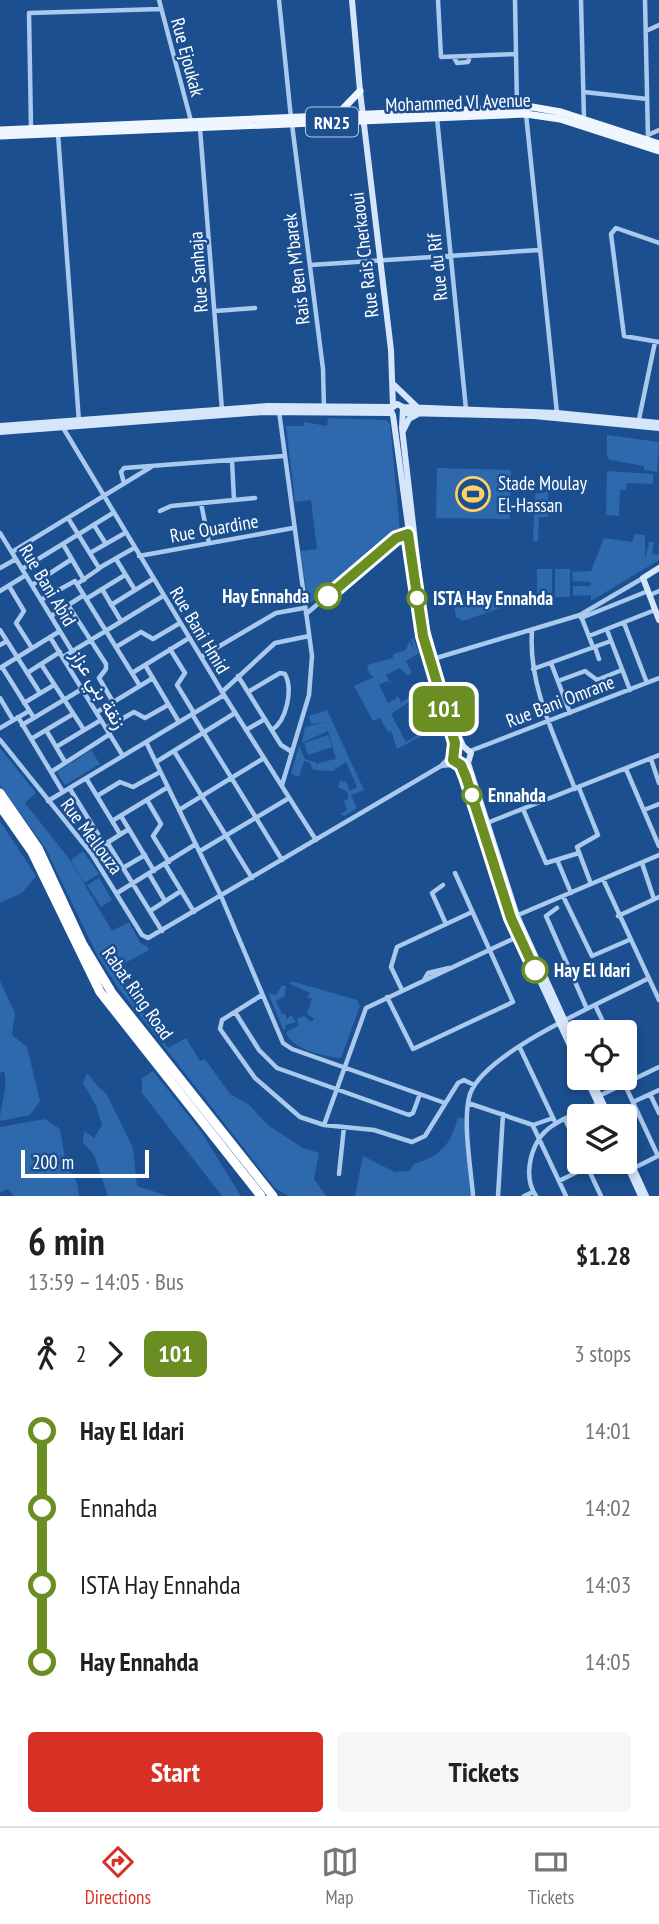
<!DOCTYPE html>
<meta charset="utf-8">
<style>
body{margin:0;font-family:"PT Sans Narrow",Vazirmatn,sans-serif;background:#f6f6f6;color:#202124;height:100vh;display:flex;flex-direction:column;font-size:26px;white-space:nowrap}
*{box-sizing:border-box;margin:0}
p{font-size:23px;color:#757577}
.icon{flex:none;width:38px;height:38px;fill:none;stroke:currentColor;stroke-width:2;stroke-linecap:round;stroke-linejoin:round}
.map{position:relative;height:1196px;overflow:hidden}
.side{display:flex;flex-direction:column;background:#fff;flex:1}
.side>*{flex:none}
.badge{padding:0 14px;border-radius:10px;font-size:24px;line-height:46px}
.tools{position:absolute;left:567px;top:1020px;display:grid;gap:14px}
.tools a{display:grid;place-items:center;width:70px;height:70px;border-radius:7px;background:#fff;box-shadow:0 4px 10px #0003;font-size:35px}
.scale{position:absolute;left:21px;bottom:18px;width:128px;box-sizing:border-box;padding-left:7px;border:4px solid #fff;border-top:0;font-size:19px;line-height:24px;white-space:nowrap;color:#fff;-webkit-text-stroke:5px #1b4f8f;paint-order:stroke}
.map>.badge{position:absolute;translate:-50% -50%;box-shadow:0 0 0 4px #fff}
.legs{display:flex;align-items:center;gap:10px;height:77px;padding:0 28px;font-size:23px}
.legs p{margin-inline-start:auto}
.head{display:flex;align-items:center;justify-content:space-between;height:119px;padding:0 28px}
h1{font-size:38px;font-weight:800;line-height:52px}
.button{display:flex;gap:14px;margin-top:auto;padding:14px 28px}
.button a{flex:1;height:80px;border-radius:7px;background:#d93025;color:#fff;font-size:28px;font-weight:800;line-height:80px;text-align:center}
.button a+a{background:#f6f6f6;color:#202124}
ul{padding:0 28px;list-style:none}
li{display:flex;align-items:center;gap:24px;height:77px;font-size:26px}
li i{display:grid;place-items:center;width:10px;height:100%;margin:0 9px;background:currentColor}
li i::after{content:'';width:18px;height:18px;margin:-9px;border:5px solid;border-radius:50%;background:#fff}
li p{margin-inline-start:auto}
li:first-child i{background:linear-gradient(#0000 50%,currentColor 0)}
li:last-child i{background:linear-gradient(currentColor 50%,#0000 0)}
.dock{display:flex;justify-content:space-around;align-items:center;height:98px;border-top:2px solid #e0e0e0;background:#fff;font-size:19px;color:#757577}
.dock a{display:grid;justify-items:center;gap:4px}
.dock .current{color:#d93025}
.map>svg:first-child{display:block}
.green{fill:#2e69ad}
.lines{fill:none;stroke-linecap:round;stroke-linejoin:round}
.street{stroke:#a9c9ee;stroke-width:4.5}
.secondary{stroke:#d6e6fa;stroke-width:6}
.primary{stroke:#f0f6ff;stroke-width:7}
.highway{stroke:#fff;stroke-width:9}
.line-1-casing{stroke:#fff;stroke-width:16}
.line-1{stroke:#6b8e23;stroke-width:10}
.stop-1-dot{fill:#fff;stroke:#6b8e23;stroke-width:3.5}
.labels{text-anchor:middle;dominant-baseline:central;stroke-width:5;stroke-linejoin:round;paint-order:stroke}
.shield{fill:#1b4f8f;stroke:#bbcadd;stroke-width:2}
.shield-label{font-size:18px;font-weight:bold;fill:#fff}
.street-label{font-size:19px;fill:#fff;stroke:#1b4f8f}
.poi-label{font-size:19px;fill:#fff;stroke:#1b4f8f;text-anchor:start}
.stop-label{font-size:19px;font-weight:bold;fill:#fff;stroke:#1b4f8f;text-anchor:start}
</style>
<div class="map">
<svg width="659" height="1196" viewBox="0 0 659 1196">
<rect width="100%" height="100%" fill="#1b4f8f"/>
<!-- green -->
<path class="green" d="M328 418 386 420 390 424 400 530 308 605 301 551 317 549 311 500 295 502 286 426H304V422L327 426Z
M607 435 659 442 657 472 644 470V466L610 460 607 456Z
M437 468 511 470 510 519 436 518Z
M607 471 653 474V484L627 483 626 490H620L619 516 606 515Z
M548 492V517H539L538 541H533L535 494Z
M635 534 645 535V560L649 542H654L652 554 658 555 659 544V560L591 601V595L573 596V586H591V582L573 581 572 572 591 571 604 538 632 542Z
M537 569H552V597H537Z
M555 569H570V597H555Z
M458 594 499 597 500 608 463 621 456 617 454 602Z
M413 637 419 653 406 661 412 673 408 675 399 668 386 675 391 684 387 681 379 685 388 703 397 698 396 693 401 702 414 695 412 691 417 688 420 695 391 714 406 742 430 727 427 721 431 718 429 714 437 710 442 725 397 749 391 731 388 732 380 718 373 721 354 686 374 677 370 675 367 665 393 658V654L406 650 409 641 415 650 411 640Z
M327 710 364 790 351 795 357 808 345 816 340 814 347 810 344 801 348 799V792L338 787 340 780 346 782 350 791 357 787 346 762 333 771 313 770 310 763 304 761 299 777 291 774 299 746 305 759 317 763V767L318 763 336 759 328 731 302 743 305 727 325 722 311 724 309 716Z
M328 735 332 747 308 755 304 743Z
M0 748 36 793 25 803 70 860 112 931 129 922 141 944 147 946 149 950 125 963 120 978 168 1048 186 1038 200 1061 205 1059 230 1094 248 1104 269 1126 303 1148 319 1153 314 1179 326 1196H288L275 1188 119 989 97 955 46 849 0 785Z
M91 750 100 764 65 785 57 772Z
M0 821 36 876 22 893 0 903Z
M83 851 99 874 84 883 71 860Z
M99 878 112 900 101 907 87 885Z
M0 981 15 1013 12 1035 27 1047 40 1101 30 1115 0 1121C0 1104 9 1087 4 1071L0 1073Z
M291 981 357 1000 360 1006 341 1058C325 1057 289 1048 286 1032L298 1026 297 1019 304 1016 311 1022 314 1019 307 1013 312 999 307 997 310 993 290 984Z
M282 985 286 986 285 996 276 1001 282 1014H285L287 1019 291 1015 296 1022 286 1025 284 1031 268 993 276 995Z
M153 1071 202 1133 241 1196H222L142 1093V1078Z
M87 1073 100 1089 106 1093 133 1148 137 1186 168 1196H108L94 1155 83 1143 84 1131 94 1138 102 1125 96 1106 83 1083Z
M458 1117 465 1119 470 1196H355L363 1156 395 1172 410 1171 414 1164C441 1156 451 1144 458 1117Z
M45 1119 60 1129 66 1165 77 1182 79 1196H14L8 1189 0 1192V1127Z"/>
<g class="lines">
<!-- street -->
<path class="street" d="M159 0 191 121
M279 0 291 118
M438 0 441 57 516 54
M515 0 517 107
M581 0 584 119
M645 0 648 139
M646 31 659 25
M454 57 457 63 468 62 470 56
M584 92 647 99
M526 114 557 413
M437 118 466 409
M292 124 323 369 324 408
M31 128 29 13 161 9
M200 128 222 410
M58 134 79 422
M648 135 659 130
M659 243 616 228 611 234 624 336 659 342
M310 265 539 250
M215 311 255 308
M279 411 312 656 309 695 282 785
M638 424 655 342
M62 426 224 695 316 840
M232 460 234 500
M124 483 121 472 124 468 284 456
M201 503 209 543
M160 511 171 506 255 498
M68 518 99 568 134 548
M94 525 106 544
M0 533 72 651
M63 544 84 580
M12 552 151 467
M90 553 125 533
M139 556 293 528
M116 559 135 590
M0 568 16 559
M22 569 113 513
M77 584 100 568
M32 585 72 559
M9 586 24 611 16 623 32 648
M102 589 121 621
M0 591 26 575
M650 595 659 591
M86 599 125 575
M41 600 75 581 140 686
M68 605 106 664V669L99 678 113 702
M111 605 153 579
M306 614 394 540 409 534
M51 616 84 595
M581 616 593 647
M581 618 648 591
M624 623 647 683
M0 630 40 693
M607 630 630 690
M532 631C528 686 556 739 575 789
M589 636 655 610
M50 637 123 756
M0 645 7 641
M116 647 141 632 153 639 180 623
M595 647 599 659
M170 649 185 673 177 685 194 713
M63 657 163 596
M201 657 276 613 304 608
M433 659 580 615 643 578
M551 663 570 713
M41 664 84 730
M145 665 179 722
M2 667 34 718
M0 668 60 631
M533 669 611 641
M27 673 60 652
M132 673 189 638
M238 676 281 745 292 752
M558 681 585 671 597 680 622 670
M222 692 275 643 309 636
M248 692 280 673 285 674C293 689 287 720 272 730
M0 698 13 720
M24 703 54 685
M97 712 153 678
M192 714 282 860
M18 717 63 792
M22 725 82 689
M0 728 29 711
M106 728 134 712 145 718 168 705
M46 730 65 762
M246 730 265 719
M31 739 73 714
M0 740 91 853 142 935 148 938 441 766 453 753
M146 742 221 896 283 1043 292 1049 445 1103
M56 747 101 720
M174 751 252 878
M470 751 659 678
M651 759 659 783
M156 762 235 713
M441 766 459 764
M626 769 659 846
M51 772 110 734
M86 778 120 834
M579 788 598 835 577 847 591 884
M70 789 104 844
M97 796 120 782 133 787 160 772
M147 800 161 824 153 836 169 862
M48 801 224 695
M523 809 546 863 579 853
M179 810 264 758
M644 810 659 804
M121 816 154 871
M112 821 168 787
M487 823 659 755
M107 842 162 931
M200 851 289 798
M91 853 129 829
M558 862 571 893
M642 863 654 899
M165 864 194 912
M123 868 145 855
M149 874 165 901
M603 879 659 1000
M443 885 432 893 446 924
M117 893 196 844
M563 896 592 956 629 940
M557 908 546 916 587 1009
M150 911 181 891
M618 916 659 897
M511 918 659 855
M424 980 428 973 449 968
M402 990 391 967 397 947 472 912
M262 995 222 1020 220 1029 255 1078 300 1117 324 1125 374 1130 412 1142 425 1136 458 1083 464 1080 474 1085
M387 997 413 1049 513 1002 455 873
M595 1005 608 1032
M235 1012 259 1050 277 1068 409 1115 413 1113 420 1094
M520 1048 554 1120
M625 1069 630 1080
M624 1083 658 1156
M650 1094 659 1113
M599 1096 659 1067
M633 1102 659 1090
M468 1103 533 1125 553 1118
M565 1119 579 1150
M324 1125 366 1008 519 936
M533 1126 566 1196
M585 1162 601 1196
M632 1169 658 1156
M339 1174 344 1127
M559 1181 587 1167
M473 1196C471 1169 462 1119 470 1094 485 1051 608 1000 649 978
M498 1196 503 1114
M524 1196 533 1192
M536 1196C522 1175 531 1140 552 1126 566 1116 583 1111 598 1104"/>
<!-- secondary -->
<path class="secondary" d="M352 0 360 91 391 350 393 407
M394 385 417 407
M403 407 402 428 424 620 457 732 463 746 471 753 468 763
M392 408 397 404 403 407 557 413 659 423
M403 413 534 416 659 428
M393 415 423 636 455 749
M0 426 268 406 392 407
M403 431 409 419 418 414
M0 432 264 412 392 413
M659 568 643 578 659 620
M456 748 453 760 463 765
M468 763 517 916 579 1052
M461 765 511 918 579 1065
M586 1078 604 1116
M591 1078 609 1116
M625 1150 646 1196
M625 1161 641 1196"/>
<!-- primary -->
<path class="primary" d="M337 115 360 91
M0 130 532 107 561 112 659 144
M0 136 526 114 560 119 659 151"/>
<!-- highway -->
<path class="highway" d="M0 793 38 848 82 943 112 993 273 1196
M0 806 32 852 100 992 261 1196"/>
</g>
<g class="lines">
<!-- line-1 casing -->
<g class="line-1-casing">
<path id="line-1" d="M328 596 396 538 408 534 423 636 455 743 453 760 461 765 466 777 511 918 535 970"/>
</g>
<!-- line-1 -->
<use href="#line-1" class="line-1"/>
</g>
<!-- icons -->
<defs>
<g id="stadium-ring" transform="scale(1.75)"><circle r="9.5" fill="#1b4f8f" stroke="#ffd166" stroke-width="1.5"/><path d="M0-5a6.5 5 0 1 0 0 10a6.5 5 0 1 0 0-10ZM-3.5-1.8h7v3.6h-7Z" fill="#ffd166"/></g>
</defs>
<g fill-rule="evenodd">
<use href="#stadium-ring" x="473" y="494"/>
</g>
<!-- markers -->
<g class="stop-1-dot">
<circle cx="328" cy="596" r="12"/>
<circle cx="417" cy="598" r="9"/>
<circle cx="472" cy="795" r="9"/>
<circle cx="535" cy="970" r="12"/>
</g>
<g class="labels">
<!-- shield labels -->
<rect class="shield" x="306" y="107.5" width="52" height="29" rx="5"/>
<g class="shield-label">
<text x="332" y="122">RN25</text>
</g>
<!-- street labels -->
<g class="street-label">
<text transform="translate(188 57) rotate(75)">Rue Ejoukak</text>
<text transform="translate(458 102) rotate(-2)">Mohammed VI Avenue</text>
<text transform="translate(364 255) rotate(-97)">Rue Rais Cherkaoui</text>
<text transform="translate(437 267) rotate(-96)">Rue du Rif</text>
<text transform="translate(296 269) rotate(-97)">Rais Ben M’barek</text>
<text transform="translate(198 272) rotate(-94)">Rue Sanhaja</text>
<text transform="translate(214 528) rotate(-10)">Rue Ouardine</text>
<text transform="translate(48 585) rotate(59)">Rue Bani Abid</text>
<text transform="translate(200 630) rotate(59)">Rue Bani Hmid</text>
<text transform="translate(99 689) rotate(59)">زنقة بني عزاز</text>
<text transform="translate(560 701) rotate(-21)">Rue Bani Omrane</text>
<text transform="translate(92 836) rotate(53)">Rue Mellouza</text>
<text transform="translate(138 993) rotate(55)">Rabat Ring Road</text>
</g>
<!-- poi labels -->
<g class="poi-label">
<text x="498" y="483">Stade Moulay<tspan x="498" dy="22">El-Hassan</tspan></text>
</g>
<!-- stop labels -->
<g class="stop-label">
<text x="309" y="596" text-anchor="end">Hay Ennahda</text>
<text x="433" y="598">ISTA Hay Ennahda</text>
<text x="488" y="795">Ennahda</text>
<text x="554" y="970">Hay El Idari</text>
</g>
</g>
</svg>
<div class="tools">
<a><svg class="icon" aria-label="locate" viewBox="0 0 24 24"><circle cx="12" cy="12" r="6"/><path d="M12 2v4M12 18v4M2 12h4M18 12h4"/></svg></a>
<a><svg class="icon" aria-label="layers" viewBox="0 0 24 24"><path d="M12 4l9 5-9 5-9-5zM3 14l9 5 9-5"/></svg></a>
</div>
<div class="scale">200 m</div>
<b class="badge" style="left:444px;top:709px;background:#6b8e23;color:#fff">101</b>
</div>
<section class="side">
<div class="head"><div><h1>6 min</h1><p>13:59 – 14:05 · Bus</p></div><b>$1.28</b></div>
<div class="legs"><svg class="icon" aria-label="walk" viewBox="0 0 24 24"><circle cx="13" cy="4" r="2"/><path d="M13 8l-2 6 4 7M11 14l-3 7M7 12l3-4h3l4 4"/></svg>2<svg class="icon" aria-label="forward" viewBox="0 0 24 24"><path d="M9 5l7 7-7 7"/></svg><b class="badge" style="background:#6b8e23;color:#fff">101</b><p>3 stops</p></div>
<ul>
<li><i style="color:#6b8e23"></i><b>Hay El Idari</b><p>14:01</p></li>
<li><i style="color:#6b8e23"></i><span>Ennahda</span><p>14:02</p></li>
<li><i style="color:#6b8e23"></i><span>ISTA Hay Ennahda</span><p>14:03</p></li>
<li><i style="color:#6b8e23"></i><b>Hay Ennahda</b><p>14:05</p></li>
</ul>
<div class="button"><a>Start</a><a>Tickets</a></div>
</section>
<nav class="dock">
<a class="current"><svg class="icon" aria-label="directions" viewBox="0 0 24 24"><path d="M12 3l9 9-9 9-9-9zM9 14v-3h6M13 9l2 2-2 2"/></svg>Directions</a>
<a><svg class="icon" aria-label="map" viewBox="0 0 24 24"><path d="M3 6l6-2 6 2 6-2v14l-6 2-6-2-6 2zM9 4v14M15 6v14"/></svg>Map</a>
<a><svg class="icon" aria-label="tickets" viewBox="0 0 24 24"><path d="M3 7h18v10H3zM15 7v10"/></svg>Tickets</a>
</nav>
